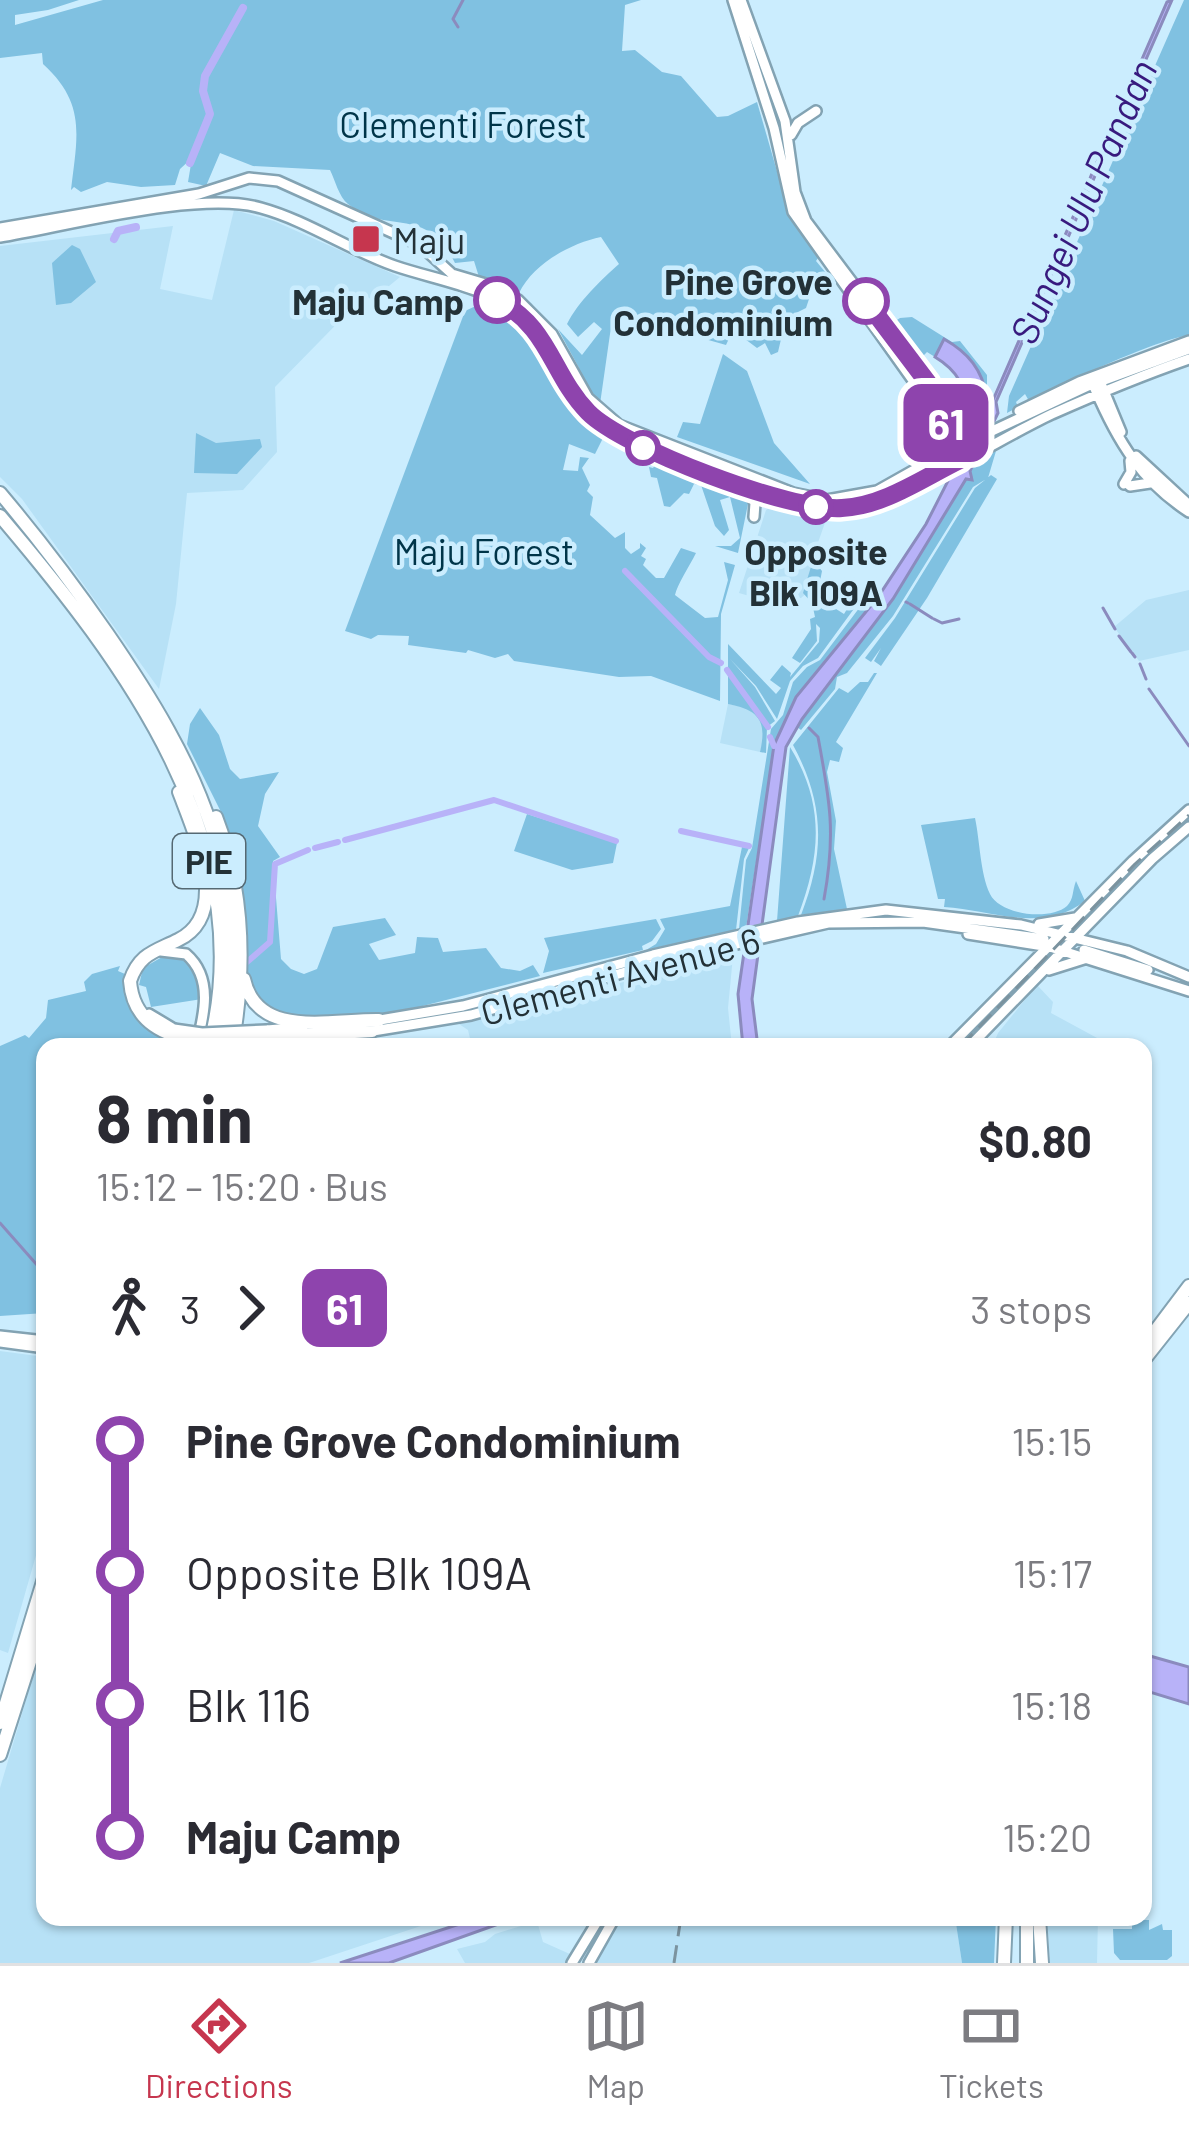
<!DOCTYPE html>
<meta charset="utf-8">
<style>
body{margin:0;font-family:Barlow,sans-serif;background:#f7f7f7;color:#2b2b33;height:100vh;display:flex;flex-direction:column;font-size:45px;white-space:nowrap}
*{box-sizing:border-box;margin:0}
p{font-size:39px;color:#7c7c81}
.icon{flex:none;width:66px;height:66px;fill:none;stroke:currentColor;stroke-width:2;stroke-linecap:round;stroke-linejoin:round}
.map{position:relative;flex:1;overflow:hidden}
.details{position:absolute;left:36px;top:1038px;width:1116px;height:888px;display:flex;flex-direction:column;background:#fff;border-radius:24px;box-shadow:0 3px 9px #0004}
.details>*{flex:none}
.badge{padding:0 24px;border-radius:18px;font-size:42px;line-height:78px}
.map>.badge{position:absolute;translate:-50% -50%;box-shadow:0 0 0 6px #fff}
.legs{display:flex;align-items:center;gap:18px;height:132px;padding:0 60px;font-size:39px}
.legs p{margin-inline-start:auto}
.headline{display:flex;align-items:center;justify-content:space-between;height:204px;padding:0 60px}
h1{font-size:66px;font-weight:700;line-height:90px}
ul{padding:0 60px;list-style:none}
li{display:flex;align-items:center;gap:42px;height:132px;font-size:45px}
li i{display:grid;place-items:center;width:18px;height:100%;margin:0 15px;background:currentColor}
li i::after{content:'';width:30px;height:30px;margin:-15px;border:9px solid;border-radius:50%;background:#fff}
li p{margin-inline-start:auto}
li:first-child i{background:linear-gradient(#0000 50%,currentColor 0)}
li:last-child i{background:linear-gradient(currentColor 50%,#0000 0)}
.tabs{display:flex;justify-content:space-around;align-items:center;height:168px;border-top:3px solid #e1e1e2;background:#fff;font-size:33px;color:#7c7c81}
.tabs a{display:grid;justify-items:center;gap:6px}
.tabs .active{color:#c6364e}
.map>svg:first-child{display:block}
.built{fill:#b7e1f6}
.green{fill:#80c1e1}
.water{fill:#b8b2f8;stroke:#8b8bbe;stroke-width:3}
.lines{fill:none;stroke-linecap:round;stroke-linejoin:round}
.stream{stroke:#8b8bbe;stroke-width:3}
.canal{stroke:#b8b2f8;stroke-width:6}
.river{stroke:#b8b2f8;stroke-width:8}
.major-casing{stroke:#83a3b3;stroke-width:14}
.highway-casing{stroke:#83a3b3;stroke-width:16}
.major{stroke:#fff;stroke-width:9}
.highway{stroke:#fff;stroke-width:12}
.rail{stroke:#7b939f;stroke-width:3;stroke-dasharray:18 9;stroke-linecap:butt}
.major-bridge-casing{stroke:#83a3b3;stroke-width:14;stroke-linecap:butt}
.highway-bridge-casing{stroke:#83a3b3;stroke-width:16;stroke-linecap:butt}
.major-bridge{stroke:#fff;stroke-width:9}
.highway-bridge{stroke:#fff;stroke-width:12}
.line-1-casing{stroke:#fff;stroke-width:27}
.line-1{stroke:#8e44ad;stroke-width:18}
.poi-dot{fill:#c6364e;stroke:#cbedfe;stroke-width:4.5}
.stop-1-dot{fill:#fff;stroke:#8e44ad;stroke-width:6}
.labels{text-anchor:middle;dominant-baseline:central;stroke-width:9;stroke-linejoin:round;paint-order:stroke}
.shield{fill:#cbedfe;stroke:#556973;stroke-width:3}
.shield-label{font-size:33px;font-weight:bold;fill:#233137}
.park-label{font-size:36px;fill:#003549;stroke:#cbedfe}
.poi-label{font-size:36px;fill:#233137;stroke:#cbedfe;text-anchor:start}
.stop-label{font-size:36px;font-weight:bold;fill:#233137;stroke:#cbedfe;text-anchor:end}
.street-label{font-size:36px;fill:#233137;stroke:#cbedfe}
.water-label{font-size:39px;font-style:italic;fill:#381a7e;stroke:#cbedfe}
</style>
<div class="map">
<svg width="1189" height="1963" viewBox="0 0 1189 1963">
<rect width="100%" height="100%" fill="#cbedfe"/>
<!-- built -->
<path class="built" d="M234 210 274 221 400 277 372 300 365 295 275 387 277 452 243 490 187 493 176 604 159 689 22 499 0 477V246L173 226 160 289 212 300Z
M772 506 827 517 814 554 819 566 809 591 801 598 774 603 739 593 766 510Z
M1189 590V650L1139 661 1114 627 1146 600Z
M728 704 747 708 763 721 766 729 760 752 720 743Z
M733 956 728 1008 732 1047H472L468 1030 456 1022Z
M1037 985 1053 1002 1051 1013 1099 1039 1095 1047H999L995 1040 998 1033Z
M0 1351 45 1357V1524L8 1653 0 1650Z
M45 1636V1917H448L309 1963H0V1788Z
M622 1917H955L962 1963H595Z
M1047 1917H1098L1097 1963H1050Z
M537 1921 543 1942 572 1955 567 1963H465L457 1949 485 1942 495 1934Z"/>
<!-- green -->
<path class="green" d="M0 0H79L48 10 15 15V25L103 0H641L625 5 622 51 635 50 662 72 681 76 717 117 728 116 757 102 789 213 818 258 816 261 836 285 802 281 788 286 798 294 810 296 806 308 786 318 778 352 771 355 765 343 757 348 733 330 726 345 613 313 600 404 576 370 579 368 558 329 582 355 602 329 594 322 578 337 567 324C578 302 601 280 619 264L601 237C571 243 533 264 519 293L533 305 479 277 474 261 455 263C425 203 389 237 348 204 339 197 335 180 330 170L253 166 220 153 206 186 188 182 192 158 180 169 175 185 141 187 107 182 81 192 74 187 71 190C77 137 87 104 43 64L42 53 0 58Z
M1184 0H1189V336C1165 335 1051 389 1029 401L1025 394 1016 402 1018 407 1007 413 1009 396Z
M72 245 80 249 96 282 71 303 56 305 52 263Z
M480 304C540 319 556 398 604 436L595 454 569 444 563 470 578 471 580 457 589 458 582 468 590 485 587 491 593 497 590 515 615 538 625 532V548L631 554 640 548V543L646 548 641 556 646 559 643 565 656 578H664L681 548 696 553C689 567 677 585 675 595L705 618 718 617 728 580 724 562 735 565 721 614 720 701 651 676 619 677 514 661 508 654 495 658 468 650 466 653 408 645 409 636 378 635 371 639 345 631 465 311Z
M912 317 952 342 960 341 987 375V397C982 370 970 352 944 340L935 357 927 352 917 362 889 325 900 318Z
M723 354 747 371 774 443 810 484 677 437 683 422 700 424Z
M196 433 216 443 260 439 262 447 237 474 194 473Z
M996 451 988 478 973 487 893 616 847 673 837 677 835 689 801 730 797 727 893 599 974 463Z
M656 463 749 499 738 553 715 546H731L740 538 730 497 720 500 729 530 724 536 715 526 701 485 694 484 689 494 684 493 670 507 664 506 657 478 651 477 649 467 653 468Z
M991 475 997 479 927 598 881 666 874 661 881 648 871 662 865 658 895 618 975 488Z
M813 560 822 571 817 597 844 614 858 591 864 595 818 658 803 666 790 681 777 719 756 686 730 659 755 687 775 721 767 727 766 753 760 752C767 722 760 710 728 704V644L776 694 781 688 770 680 782 665 791 673 790 677 819 642 820 628 816 624 817 641 800 663 792 658 811 629 810 619 815 617 812 603 803 593Z
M869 595 877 599 796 697 774 745 746 928 739 929 746 860 752 848 771 729 783 715 793 682 807 667 820 660Z
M874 673H877L836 742 843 748 839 762 830 760 827 772 836 821 834 849 847 909 801 915C825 853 825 804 793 745L839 688 848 693 860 682H868Z
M200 708 219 735 230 769 240 779 279 772 265 794 258 826 280 857 273 861 281 959 291 969 304 974 317 969 333 927 385 918 396 935 369 944 379 960 415 953 417 937 438 938 443 952 486 948 501 968 520 971 533 965 540 976 395 1013 297 1019 283 1017 258 1001 243 969 236 866 220 810 187 744 190 724Z
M790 747C825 804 821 855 798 916L777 921Z
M527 814 617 843 613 863 572 870 514 851Z
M975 818C980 841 980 873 990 894 1000 915 1050 921 1067 906 1074 899 1072 891 1076 881L1085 901C1042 934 992 910 944 907L945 899H938L921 825Z
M742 847 749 848 744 859 736 930 646 950 656 944 665 929 660 919 730 906Z
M656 919 661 929 652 941 642 946 643 950 543 973 549 951 544 938Z
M169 953C195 955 197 977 202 999L151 1007 146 987 139 985 143 968Z
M120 966 118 971 125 974C126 1018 145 1033 188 1043L186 1047H45V1313L0 1316V1046L25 1035 29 1038 46 1018 48 1000 86 991 84 982 92 974Z
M955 1917H996L994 1963H962Z
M1132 1920H1149V1930L1162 1924 1163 1930H1172V1956L1167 1960H1120L1114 1953 1113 1929H1132Z"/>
<!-- water -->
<path class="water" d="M1172 0 996 402 998 413 970 471 972 480 966 479 893 599 802 719 786 747 752 999 758 1047H743L738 994 774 745 796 697 878 597 926 524 976 426C965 395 965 375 935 357L944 339C969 353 982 370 987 397L993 400 1167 2Z
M1143 1654 1189 1667V1704L1143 1690Z
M481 1917H518L389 1963H340Z"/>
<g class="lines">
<!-- stream -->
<path class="stream" d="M458 27 453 19 463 0
M906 602 908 603
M910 604 932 618
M1103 608 1115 629
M934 619 942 623 959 619
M1119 636 1131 652
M1132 653 1135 657
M1140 664 1146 679
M1149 689 1189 746
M809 728 818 737C830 801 836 834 824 899
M0 1223 45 1274"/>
<!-- canal -->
<path class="canal" d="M625 571 709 657 721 663
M727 670 768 727
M770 737 774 746
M681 831 749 846
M345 840 494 800 616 841
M315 848 338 842
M247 962 270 942 275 864 308 850"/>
<!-- river -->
<path class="river" d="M190 163 210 114 203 91 205 76 243 8
M114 239 118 231 136 227"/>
<!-- major casing -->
<g class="major-casing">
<path id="major" d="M733 0 774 128 793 212 924 396 948 453
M741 0 785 121 795 192 806 221 928 383 956 449
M791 135 798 123 816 111
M0 228 199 194 249 178 278 181 420 245 452 274 489 285 518 300 552 334 588 398 619 425 793 493 827 500 877 491 941 455 1088 386 1189 349
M0 237C67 226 200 190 261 208 308 221 349 250 395 266 436 280 488 287 522 316 553 342 561 384 589 413 625 450 762 496 815 507 892 512 982 447 1052 414 1097 394 1143 375 1189 359
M1102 386 1121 432
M1095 389C1117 440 1141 481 1189 512
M1019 411 1079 382 1189 341
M1136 456 1189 505
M1124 484 1131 472 1130 461
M1130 486 1150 483
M748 489 755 503 754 517
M1039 924 1075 918
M968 934 1050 947 1189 991
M1084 950 1148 970
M161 951 186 954C214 978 204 1016 196 1047
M1049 970 1084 959
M149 1014 174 1029
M374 1021 463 1006 653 955 798 922 886 910 1021 925 1127 951 1189 977
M267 1030 303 1027
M367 1032 471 1015 676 958 828 923 923 922 1044 939
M273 1047 321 1039
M949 1047 1133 861 1189 810
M969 1047 1152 859 1189 827
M0 1336 45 1341
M0 1342 45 1348
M572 1963 600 1917
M589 1963 615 1917"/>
</g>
<!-- highway casing -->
<g class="highway-casing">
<path id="highway" d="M0 493C38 538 73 584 107 633 198 765 257 881 219 1047
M0 516C123 661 263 844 209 1047
M216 817C245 892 246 969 232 1047
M244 979C257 1040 332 1019 379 1020
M173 1035C147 1026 132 1009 130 981 139 954 154 952 178 940 232 914 194 832 179 792
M267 1037 372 1031
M257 1047 279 1041
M1143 1347 1189 1286
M1143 1361 1189 1303
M0 1723 45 1575
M0 1755 45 1615
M1027 1917V1963
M1039 1917 1042 1963
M1004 1963 1006 1917"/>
</g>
<!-- major -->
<use href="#major" class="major"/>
<!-- highway -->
<use href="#highway" class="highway"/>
<!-- rail -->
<path class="rail" d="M960 1047 1135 864 1189 815
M674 1963 681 1917"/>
<!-- major-bridge casing -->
<g class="major-bridge-casing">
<path id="major-bridge" d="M174 1029 202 1033 267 1030"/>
</g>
<!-- highway-bridge casing -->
<g class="highway-bridge-casing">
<path id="highway-bridge" d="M173 1035 202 1039 267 1037"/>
</g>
<!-- major-bridge -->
<use href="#major-bridge" class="major-bridge"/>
<!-- highway-bridge -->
<use href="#highway-bridge" class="highway-bridge"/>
</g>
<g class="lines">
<!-- line-1 casing -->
<g class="line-1-casing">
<path id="line-1" d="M497 300C550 327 551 374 588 412 623 448 792 512 842 508 884 506 923 478 960 460L928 383 866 301"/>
</g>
<!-- line-1 -->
<use href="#line-1" class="line-1"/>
</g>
<!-- markers -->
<rect class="poi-dot" x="351" y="224" width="30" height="30" rx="6"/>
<g class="stop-1-dot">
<circle cx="497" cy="300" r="21"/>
<circle cx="866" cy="301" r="21"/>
<circle cx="643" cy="448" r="15"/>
<circle cx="816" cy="507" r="15"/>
</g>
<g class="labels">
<!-- shield labels -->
<rect class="shield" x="173" y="834" width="72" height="54" rx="9"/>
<g class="shield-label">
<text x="209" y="861">PIE</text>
</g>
<!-- park labels -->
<g class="park-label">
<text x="463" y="123">Clementi Forest</text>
<text x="484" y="550">Maju Forest</text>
</g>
<!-- poi labels -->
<g class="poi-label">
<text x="393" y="239">Maju</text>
</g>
<!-- stop labels -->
<g class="stop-label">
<text x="833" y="280">Pine Grove<tspan x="833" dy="41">Condominium</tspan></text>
<text x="464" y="300">Maju Camp</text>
<text x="816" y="550" text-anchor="middle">Opposite<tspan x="816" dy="41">Blk 109A</tspan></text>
</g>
<!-- street labels -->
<g class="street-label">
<text transform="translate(620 975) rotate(-15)">Clementi Avenue 6</text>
</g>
<!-- water labels -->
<g class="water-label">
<text transform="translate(1082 201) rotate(-66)">Sungei Ulu Pandan</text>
</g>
</g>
</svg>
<b class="badge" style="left:946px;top:423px;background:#8e44ad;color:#fff">61</b>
<section class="details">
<div class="headline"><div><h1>8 min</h1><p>15:12 – 15:20 · Bus</p></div><b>$0.80</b></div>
<div class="legs"><svg class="icon" aria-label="walk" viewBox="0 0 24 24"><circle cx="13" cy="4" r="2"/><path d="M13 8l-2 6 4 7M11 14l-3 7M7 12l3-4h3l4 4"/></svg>3<svg class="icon" aria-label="forward" viewBox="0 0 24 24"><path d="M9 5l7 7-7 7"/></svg><b class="badge" style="background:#8e44ad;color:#fff">61</b><p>3 stops</p></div>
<ul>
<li><i style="color:#8e44ad"></i><b>Pine Grove Condominium</b><p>15:15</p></li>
<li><i style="color:#8e44ad"></i><span>Opposite Blk 109A</span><p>15:17</p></li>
<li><i style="color:#8e44ad"></i><span>Blk 116</span><p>15:18</p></li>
<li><i style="color:#8e44ad"></i><b>Maju Camp</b><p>15:20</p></li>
</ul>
</section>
</div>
<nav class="tabs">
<a class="active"><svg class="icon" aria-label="directions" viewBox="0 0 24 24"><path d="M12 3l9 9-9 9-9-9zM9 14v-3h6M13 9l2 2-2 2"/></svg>Directions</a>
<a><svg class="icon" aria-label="map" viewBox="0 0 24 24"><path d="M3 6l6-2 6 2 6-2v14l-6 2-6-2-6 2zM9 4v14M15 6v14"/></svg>Map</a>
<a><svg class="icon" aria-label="tickets" viewBox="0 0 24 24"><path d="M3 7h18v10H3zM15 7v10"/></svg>Tickets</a>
</nav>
